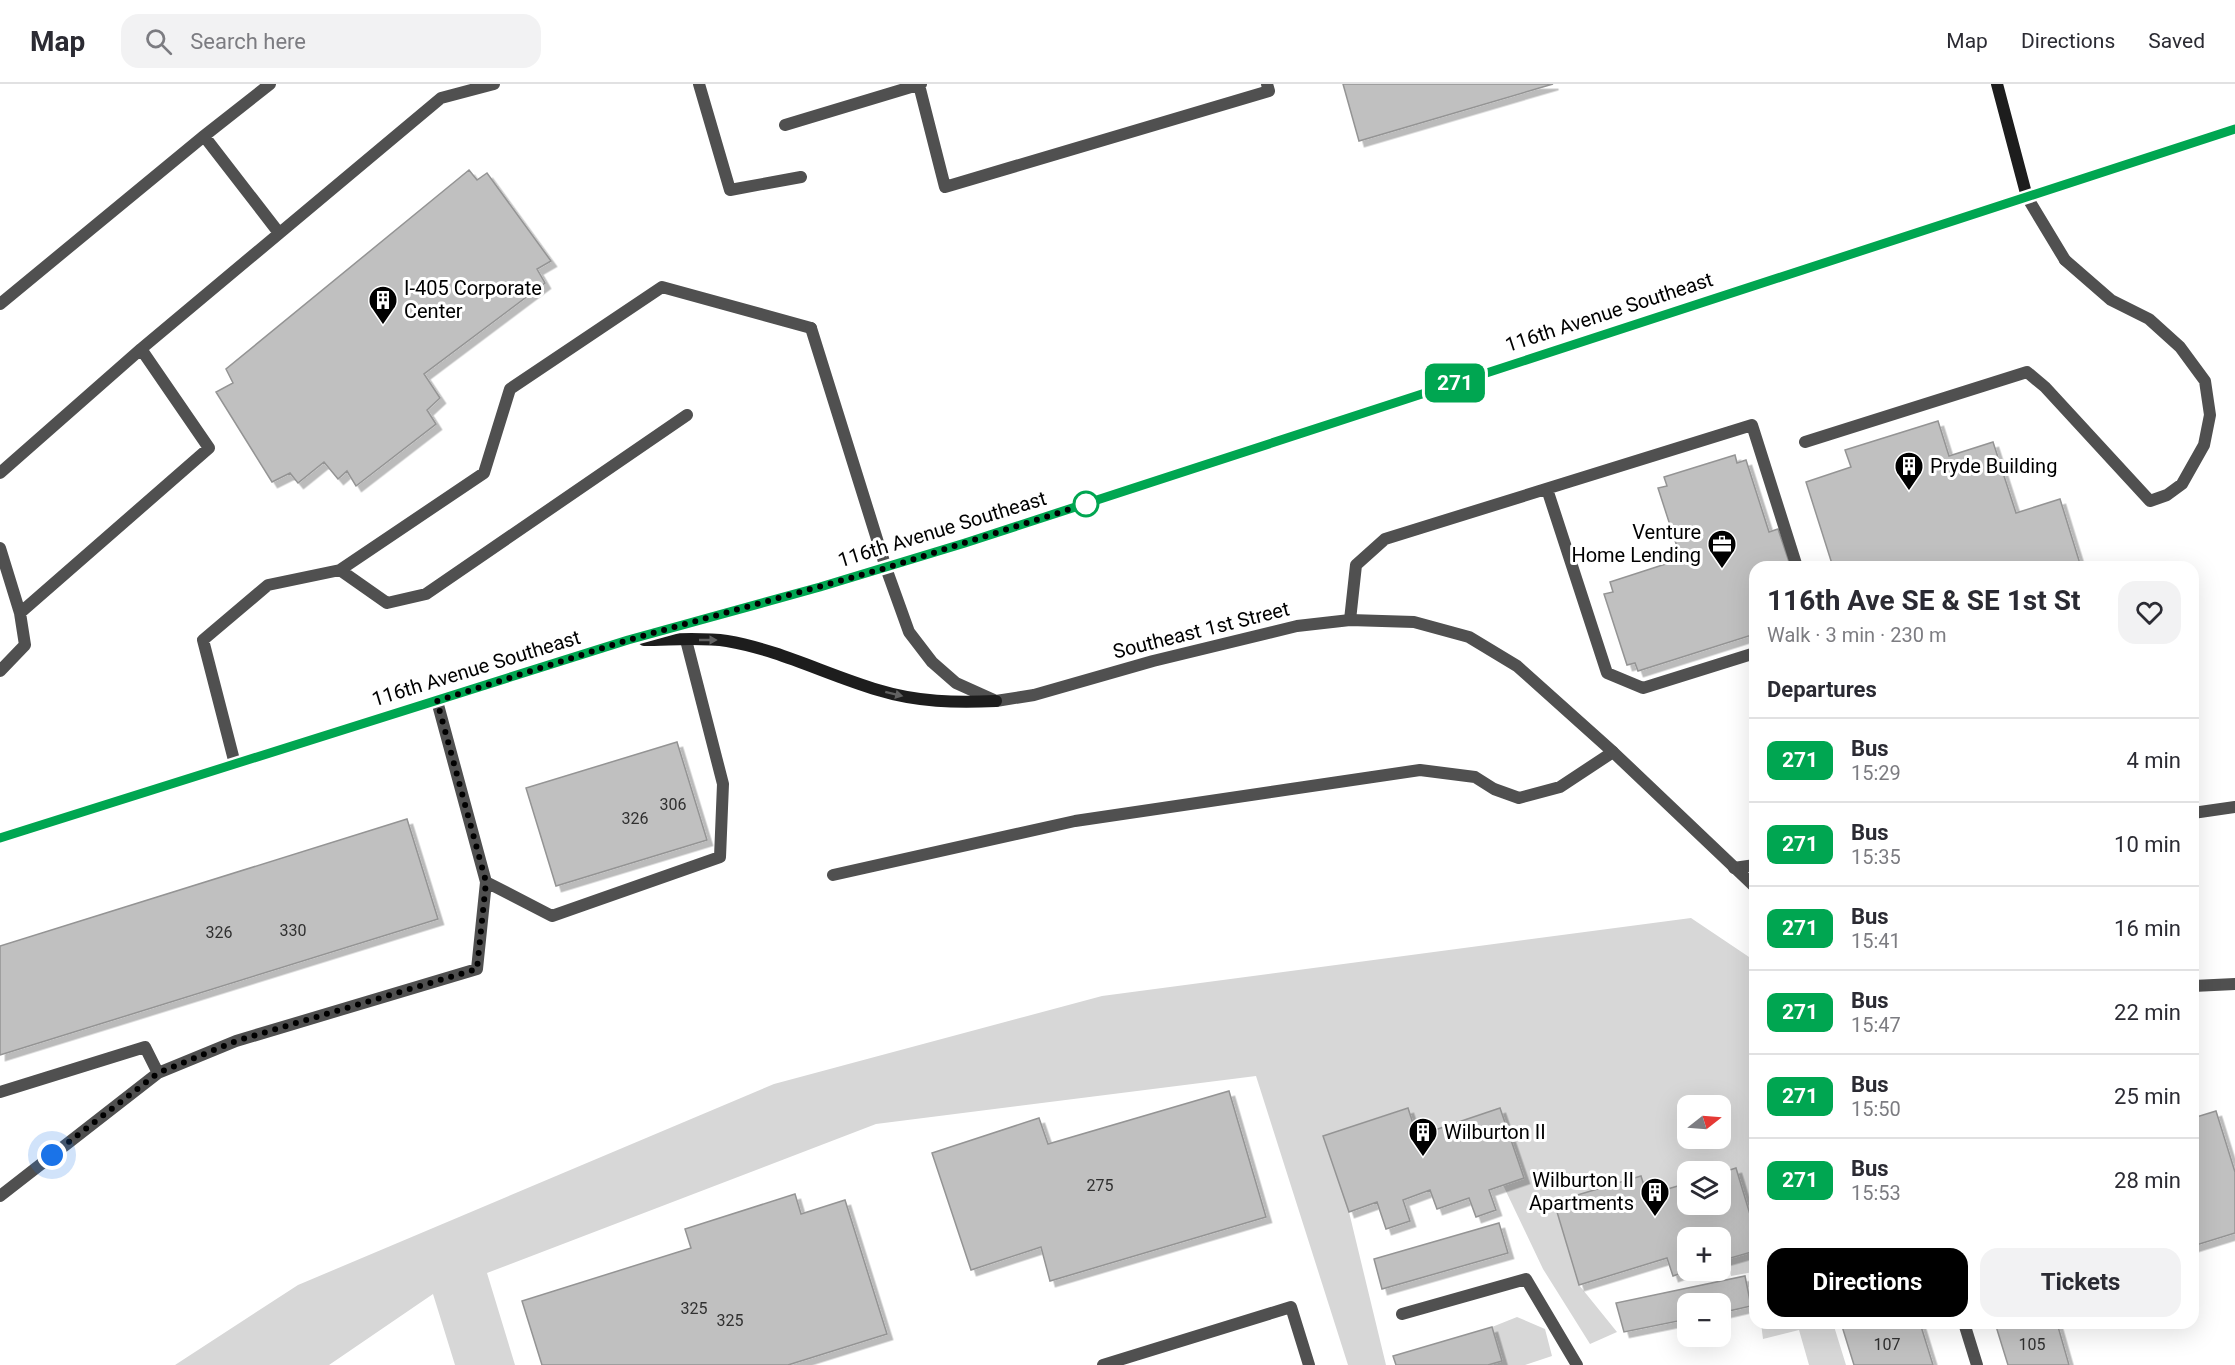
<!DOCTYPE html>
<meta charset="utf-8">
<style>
body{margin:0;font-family:Roboto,sans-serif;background:#f2f2f3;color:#2b2b33;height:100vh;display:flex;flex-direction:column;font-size:22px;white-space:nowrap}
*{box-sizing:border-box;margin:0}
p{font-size:20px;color:#7c7c81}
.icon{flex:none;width:33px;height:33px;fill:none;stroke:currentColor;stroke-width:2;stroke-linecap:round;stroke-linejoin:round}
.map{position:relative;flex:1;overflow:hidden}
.drawer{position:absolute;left:1749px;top:477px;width:450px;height:768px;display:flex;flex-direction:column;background:#fff;border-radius:18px;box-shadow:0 6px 24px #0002}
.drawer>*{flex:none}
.badge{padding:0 12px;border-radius:9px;font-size:21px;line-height:39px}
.needle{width:39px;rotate:73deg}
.buttons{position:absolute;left:1677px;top:1011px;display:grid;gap:12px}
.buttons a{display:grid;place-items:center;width:54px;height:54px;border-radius:12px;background:#fff;box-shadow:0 6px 24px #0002;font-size:30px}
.you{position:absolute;width:30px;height:30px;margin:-15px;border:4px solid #fff;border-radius:50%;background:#1a73e8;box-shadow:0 0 0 9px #1a73e833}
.map>.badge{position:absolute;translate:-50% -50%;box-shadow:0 0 0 3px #fff}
h2{padding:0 18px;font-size:22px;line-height:54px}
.round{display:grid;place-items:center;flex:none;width:63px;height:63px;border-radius:18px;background:#f2f2f3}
.headline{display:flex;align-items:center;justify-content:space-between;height:102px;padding:0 18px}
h1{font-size:28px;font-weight:700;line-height:45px}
.cta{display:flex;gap:12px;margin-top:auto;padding:12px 18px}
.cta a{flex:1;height:69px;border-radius:18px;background:#000;color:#fff;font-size:24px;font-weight:700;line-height:69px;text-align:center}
.cta a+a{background:#f2f2f3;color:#2b2b33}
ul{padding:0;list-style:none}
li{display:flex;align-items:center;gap:18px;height:84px;padding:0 18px;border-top:2px solid #e1e1e2}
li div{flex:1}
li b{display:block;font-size:22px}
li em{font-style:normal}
li .badge{min-width:66px;font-weight:700;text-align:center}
header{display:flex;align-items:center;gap:36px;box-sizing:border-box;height:84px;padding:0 30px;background:#fff;border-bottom:2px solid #e1e1e2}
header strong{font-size:28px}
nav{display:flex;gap:33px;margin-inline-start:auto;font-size:21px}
.search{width:420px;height:54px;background:#f2f2f3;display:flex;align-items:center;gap:15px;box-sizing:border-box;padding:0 21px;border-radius:18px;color:#7c7c81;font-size:22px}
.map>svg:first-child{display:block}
.green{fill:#d7d7d7;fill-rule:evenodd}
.building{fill:#c0c0c0;stroke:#949494;stroke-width:1.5;filter:url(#shadow)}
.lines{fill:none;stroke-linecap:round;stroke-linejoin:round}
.service{stroke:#505050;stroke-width:12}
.minor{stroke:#505050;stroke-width:12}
.tertiary{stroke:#505050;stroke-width:12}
.secondary{stroke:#1d1d1d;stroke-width:12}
.oneway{fill:#616161}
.line-casing{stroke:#fff;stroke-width:14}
.line{stroke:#00a651;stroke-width:9}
.walk{stroke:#000;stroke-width:6;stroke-dasharray:0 10.8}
.stop-dot{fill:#fff;stroke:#00a651;stroke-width:3}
.labels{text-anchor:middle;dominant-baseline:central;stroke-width:6;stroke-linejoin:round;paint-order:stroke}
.number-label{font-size:16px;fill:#303030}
.poi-label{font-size:20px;fill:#000;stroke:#fff;text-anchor:start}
.street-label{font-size:20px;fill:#000;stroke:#fff}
</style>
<header>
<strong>Map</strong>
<div class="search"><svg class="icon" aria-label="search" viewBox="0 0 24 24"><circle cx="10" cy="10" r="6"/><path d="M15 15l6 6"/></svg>Search here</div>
<nav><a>Map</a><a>Directions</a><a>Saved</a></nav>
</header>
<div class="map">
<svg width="2235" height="1281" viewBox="0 0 2235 1281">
<defs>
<filter id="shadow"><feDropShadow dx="5.5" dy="5.5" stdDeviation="0" flood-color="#0004"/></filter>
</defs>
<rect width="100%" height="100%" fill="#fff"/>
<!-- green -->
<path class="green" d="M1691 834 1755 877V1147L1736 1084 1721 1089 1688 1088 1687 1099 1647 1111 1641 1092 1554 1118 1579 1201 1617 1248 1590 1260 1543 1185 1503 1101 1524 1094 1500 1024 1417 1052 1407 1024 1323 1052 1349 1128 1386 1281H1348L1256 992 876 1040 487 1189 515 1281H455L433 1210 329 1281H175L298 1201 774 1000 1102 912ZM1688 1022H1720V1054H1688Z
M1755 1167V1200L1753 1188 1731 1192 1728 1175Z
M1517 1233 1545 1245 1552 1272 1525 1281H1488L1502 1276 1492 1243Z
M1761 1239H1833L1846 1281H1809L1799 1246 1763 1255Z"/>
<!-- building -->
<path class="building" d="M1343 0H1553L1359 57Z
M469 86 477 96 487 89 551 177 537 185 545 199 424 290 440 314 427 326 436 340 356 402 347 387 338 395 324 378 298 399 290 389 272 398 216 308 233 299 226 285Z
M1938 337 1949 372 1993 358 2016 429 2060 415 2081 483H1833L1806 398 1851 383 1845 366Z
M1735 371 1737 379 1746 376 1769 448 1778 445 1790 481 1782 483H1755V550L1638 587 1635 579 1627 581 1604 510 1613 508 1610 498 1681 475 1658 404 1667 402 1664 393Z
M677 658 707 756 556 802 526 704Z
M407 735 438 835 0 971V862Z
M1229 1007 1266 1133 1050 1197 1041 1163 971 1186 932 1069 1039 1034 1048 1060Z
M1408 1024 1417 1052 1500 1024 1524 1094 1489 1106 1496 1126 1476 1133 1469 1114 1437 1125 1430 1106 1403 1116 1410 1137 1386 1145 1377 1118 1349 1128 1323 1052Z
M2216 1027 2235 1088V1149L2193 1162V1034Z
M1736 1084 1755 1147V1167L1720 1177V1154H1688V1186H1690L1673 1192 1667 1174 1579 1201 1554 1118 1641 1092 1647 1111 1688 1099V1120H1720V1089Z
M795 1110 801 1130 845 1116 887 1250 788 1281H542L522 1217 691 1164 685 1145Z
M1499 1139 1508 1169 1382 1205 1374 1175Z
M1745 1192 1751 1222 1720 1229V1220H1688V1235L1624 1248 1616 1219Z
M1841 1239H1920L1933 1281H1854Z
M1995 1239H2057L2069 1281H2008Z
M1492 1243 1502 1277 1488 1281H1396L1393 1272Z"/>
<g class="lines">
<!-- service -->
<path class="service" d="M699 0 730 106 801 93
M919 1 945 103 1269 7 1267 0
M785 41 921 0
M204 52 279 149
M0 220 204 52 270 0
M1805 358 2027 288 2045 303 2150 417 2167 411 2182 400 2204 361 2210 331 2205 297 2180 263 2149 235 2111 216 2065 176
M0 389 141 265 441 14 494 0
M1547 405 1607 589 1643 604 1755 569
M0 464 20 529 25 561 0 587
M340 486 387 519 426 510 687 331
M20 529 209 364 141 265
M1350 536 1356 481 1385 455 1752 341 1797 483
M235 680 203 556 268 501 340 486 484 389 510 305 662 203 811 244
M2193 729 2235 723
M1734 784 1755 781
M833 791 1075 737 1420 686 1475 693 1494 705 1519 714 1560 703 1613 668
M486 798 552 832 720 773 723 700 686 556
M0 1008 145 963 158 989
M0 1112 158 989 236 957 477 885 486 798 437 617
M1402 1230 1526 1195 1577 1281
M1964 1239 1977 1281
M1103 1281 1291 1223 1309 1281"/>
<!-- minor -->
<path class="minor" d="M2027 113 2065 176
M811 244 886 484"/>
<!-- tertiary -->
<path class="tertiary" d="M886 484 909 548 932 578 956 599 996 617 1034 611 1153 577 1297 542 1350 536 1414 538 1469 553 1517 582 1613 668 1755 803
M2193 902 2235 900"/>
<!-- secondary -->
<path class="secondary" d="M1997 0 2027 113
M644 556C671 556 700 553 727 557 780 566 827 591 878 606 917 618 956 619 996 617
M0 754 628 556 820 503 965 459 2235 45"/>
</g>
<!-- one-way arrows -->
<defs><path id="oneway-solid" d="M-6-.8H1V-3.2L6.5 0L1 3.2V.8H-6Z" transform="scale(1.5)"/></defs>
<g class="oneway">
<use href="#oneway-solid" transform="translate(708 556)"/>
<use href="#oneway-solid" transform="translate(894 610) rotate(14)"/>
</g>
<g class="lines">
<!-- line casing -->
<g class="line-casing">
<path id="line" d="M0 754 628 556 820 503 965 459 2235 45"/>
</g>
<!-- line -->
<use href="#line" class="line"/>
<!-- walk -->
<path class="walk" d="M52 1071 158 989 236 957 477 885 486 798 437 617 628 556 886 484 1086 420"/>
</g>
<!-- icons -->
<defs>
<g id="building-pin" transform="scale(1.5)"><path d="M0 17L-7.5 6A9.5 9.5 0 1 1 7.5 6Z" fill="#000" stroke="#fff"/><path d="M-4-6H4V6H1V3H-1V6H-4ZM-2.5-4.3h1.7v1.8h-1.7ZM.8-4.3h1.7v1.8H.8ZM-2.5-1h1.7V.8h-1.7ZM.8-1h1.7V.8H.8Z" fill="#fff"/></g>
<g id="office-pin" transform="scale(1.5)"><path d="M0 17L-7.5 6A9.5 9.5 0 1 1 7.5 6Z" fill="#000" stroke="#fff"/><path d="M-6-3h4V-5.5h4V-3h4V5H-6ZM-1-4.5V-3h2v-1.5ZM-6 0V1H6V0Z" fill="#fff"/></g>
</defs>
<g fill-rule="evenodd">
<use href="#building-pin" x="383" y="216"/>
<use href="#building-pin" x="1909" y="382"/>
<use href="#office-pin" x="1722" y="460"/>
<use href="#building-pin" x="1423" y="1048"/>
<use href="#building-pin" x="1655" y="1108"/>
</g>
<!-- markers -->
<circle class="stop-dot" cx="1086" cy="420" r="12"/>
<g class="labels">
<!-- number labels -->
<g class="number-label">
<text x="673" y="720">306</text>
<text x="635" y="734">326</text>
<text x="293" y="846">330</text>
<text x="219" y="848">326</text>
<text x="1100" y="1101">275</text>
<text x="694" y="1224">325</text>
<text x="730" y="1236">325</text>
<text x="1887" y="1260">107</text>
<text x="2032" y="1260">105</text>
</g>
<!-- poi labels -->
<g class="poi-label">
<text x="404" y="204">I-405 Corporate<tspan x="404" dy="23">Center</tspan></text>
<text x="1930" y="382">Pryde Building</text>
<text x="1701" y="448" text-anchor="end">Venture<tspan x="1701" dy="23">Home Lending</tspan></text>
<text x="1444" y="1048">Wilburton II</text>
<text x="1634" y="1096" text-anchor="end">Wilburton II<tspan x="1634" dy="23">Apartments</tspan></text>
</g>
<!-- street labels -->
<g class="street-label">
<text transform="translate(1609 228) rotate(-18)">116th Avenue Southeast</text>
<text transform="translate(942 445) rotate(-17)">116th Avenue Southeast</text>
<text transform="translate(1201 546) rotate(-14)">Southeast 1st Street</text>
<text transform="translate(476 584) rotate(-17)">116th Avenue Southeast</text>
</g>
</g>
</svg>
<div class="buttons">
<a><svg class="needle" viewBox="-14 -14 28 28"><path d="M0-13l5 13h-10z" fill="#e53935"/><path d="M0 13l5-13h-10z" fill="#7c7c81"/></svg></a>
<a><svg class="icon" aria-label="layers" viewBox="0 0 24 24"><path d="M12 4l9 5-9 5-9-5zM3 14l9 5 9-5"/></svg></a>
<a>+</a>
<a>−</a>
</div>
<div class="you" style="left:52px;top:1071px"></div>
<b class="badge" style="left:1455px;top:299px;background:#00a651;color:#fff">271</b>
<section class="drawer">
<div class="headline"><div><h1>116th Ave SE &amp; SE 1st St</h1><p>Walk · 3 min · 230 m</p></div><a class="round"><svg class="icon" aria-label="heart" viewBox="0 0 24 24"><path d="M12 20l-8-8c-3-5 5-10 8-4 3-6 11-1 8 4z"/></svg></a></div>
<h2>Departures</h2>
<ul>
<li><span class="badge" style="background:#00a651;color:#fff">271</span><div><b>Bus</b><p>15:29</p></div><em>4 min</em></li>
<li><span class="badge" style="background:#00a651;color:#fff">271</span><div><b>Bus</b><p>15:35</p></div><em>10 min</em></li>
<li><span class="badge" style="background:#00a651;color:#fff">271</span><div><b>Bus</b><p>15:41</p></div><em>16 min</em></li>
<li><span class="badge" style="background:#00a651;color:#fff">271</span><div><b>Bus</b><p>15:47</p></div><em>22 min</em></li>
<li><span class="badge" style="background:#00a651;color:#fff">271</span><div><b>Bus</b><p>15:50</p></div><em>25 min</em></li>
<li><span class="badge" style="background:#00a651;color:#fff">271</span><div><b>Bus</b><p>15:53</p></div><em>28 min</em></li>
</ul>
<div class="cta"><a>Directions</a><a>Tickets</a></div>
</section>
</div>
